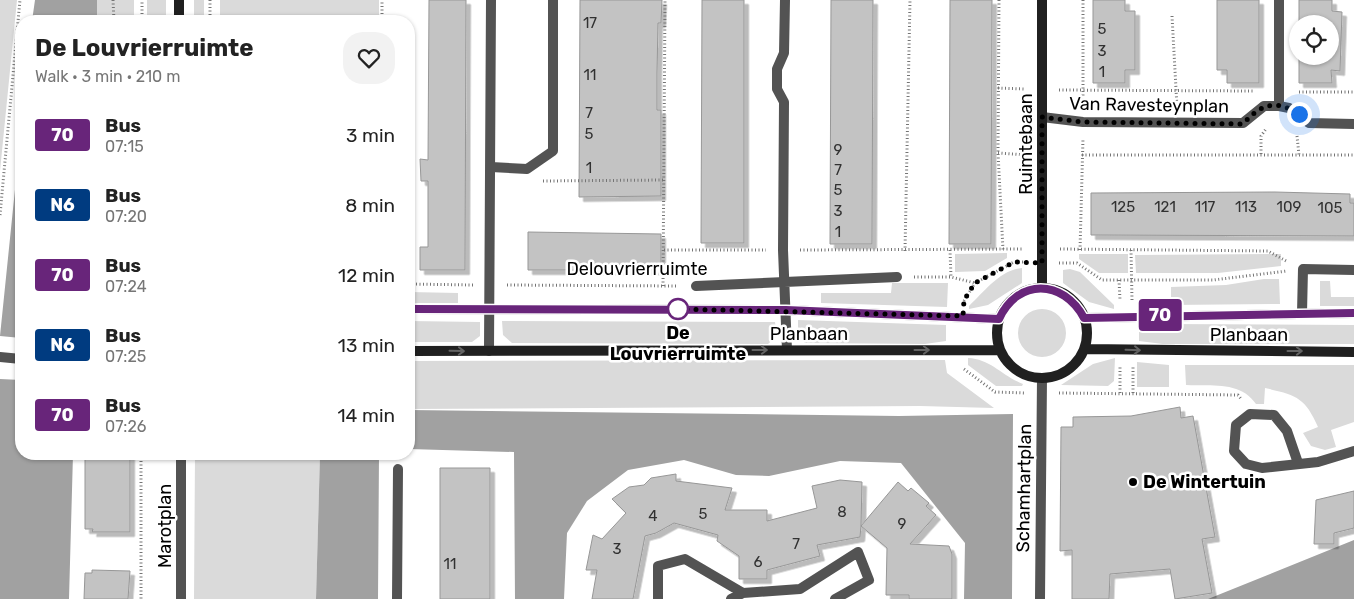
<!DOCTYPE html>
<meta charset="utf-8">
<style>
body{margin:0;font-family:Rubik,sans-serif;background:#f2f2f2;color:#222;height:100vh;display:flex;flex-direction:column;font-size:19px;white-space:nowrap}
*{box-sizing:border-box;margin:0}
p{font-size:16px;color:#767676}
.icon{flex:none;width:28px;height:28px;fill:none;stroke:currentColor;stroke-width:2;stroke-linecap:round;stroke-linejoin:round}
.map{position:relative;flex:1;overflow:hidden}
.drawer{position:absolute;left:15px;top:15px;width:400px;height:445px;display:flex;flex-direction:column;background:#fff;border-radius:20px;box-shadow:0 1px 4px #0004}
.drawer>*{flex:none}
.badge{padding:0 10px;border-radius:4px;font-size:18px;line-height:32px}
.controls{position:absolute;left:1289px;top:15px;display:grid;gap:10px}
.controls a{display:grid;place-items:center;width:50px;height:50px;border-radius:50%;background:#fff;box-shadow:0 1px 4px #0004;font-size:25px}
.you{position:absolute;width:25px;height:25px;margin:-12px;border:4px solid #fff;border-radius:50%;background:#1a73e8;box-shadow:0 0 0 8px #1a73e833}
.map>.badge{position:absolute;translate:-50% -50%;box-shadow:0 0 0 2px #fff}
.round{display:grid;place-items:center;flex:none;width:52px;height:52px;border-radius:20px;background:#f2f2f2}
.headline{display:flex;align-items:center;justify-content:space-between;height:85px;padding:0 20px}
h1{font-size:24px;font-weight:700;line-height:38px}
ul{padding:0;list-style:none}
li{display:flex;align-items:center;gap:15px;height:70px;padding:0 20px}
li div{flex:1}
li b{display:block;font-size:19px}
li em{font-style:normal}
li .badge{min-width:55px;font-weight:700;text-align:center}
.map>svg:first-child{display:block}
.green{fill:#dadada}
.water{fill:#a1a1a1}
.building{fill:#c3c3c3;stroke:#979797;filter:url(#shadow)}
.lines{fill:none;stroke-linecap:round;stroke-linejoin:round}
.path{stroke:#757575;stroke-width:3;stroke-dasharray:1 2.5;stroke-linecap:butt}
.street{stroke:#535353;stroke-width:10}
.secondary{stroke:#202020;stroke-width:10}
.oneway{stroke:#636363}
.line-casing{stroke:#fff;stroke-width:11}
.line{stroke:#68257a;stroke-width:8}
.walk{stroke:#000;stroke-width:5;stroke-dasharray:0 9}
.stop-dot{fill:#fff;stroke:#68257a;stroke-width:2.5}
.poi-dot{fill:#000;stroke:#fff;stroke-width:2}
.labels{text-anchor:middle;dominant-baseline:central;stroke-width:5;stroke-linejoin:round;paint-order:stroke}
.number-label{font-size:15px;fill:#313131}
.street-label{font-size:18px;fill:#000;stroke:#fff}
.stop-label{font-size:18px;font-weight:bold;fill:#000;stroke:#fff}
.poi-label{font-size:18px;font-weight:bold;fill:#000;stroke:#fff;text-anchor:start}
</style>
<div class="map">
<svg width="1354" height="599" viewBox="0 0 1354 599">
<defs>
<filter id="shadow"><feDropShadow dx="4.5" dy="4.5" stdDeviation="0" flood-color="#0004"/></filter>
</defs>
<rect width="100%" height="100%" fill="#fff"/>
<!-- green -->
<path class="green" d="M0 0H17L0 171Z
M97 0H134V21H97Z
M147 0H166V21H147Z
M194 0H204V21H194Z
M220 0H379V21H220Z
M1007 253V258L985 271 955 272V254Z
M1079 254H1128V273H1099L1079 259Z
M1281 254V266L1218 273H1136L1135 255Z
M1022 268V283L988 305 969 309V306C984 292 1000 270 1022 268Z
M1070 269 1080 272 1114 305V309L1089 302 1063 283V270Z
M1264 279H1279L1280 304 1171 305V287L1226 285Z
M1320 281H1330L1331 297H1354V306H1320Z
M892 283H948L947 307 821 303V293H891Z
M409 292 458 293V303H409Z
M1018 333a24 24 0 1 1 48 0a24 24 0 1 1-48 0Z
M798 320 946 325V341L925 344 805 343 798 336Z
M409 321 480 322V336L472 342H409Z
M502 321 775 322 777 336 768 344 512 343 503 335Z
M1162 324 1354 325V344H1163L1139 341V327Z
M968 358C991 359 1002 376 1023 384L1022 386H996L968 365Z
M1115 358 1114 381 1108 386 1061 385 1093 364Z
M945 360 947 373 994 408 920 406 409 409V361Z
M1137 362 1169 365V387H1137Z
M1185 365H1354V422L1331 430 1336 447 1325 450 1311 446 1303 433 1318 427C1305 397 1296 395 1265 388L1264 404H1256C1241 381 1211 386 1186 385Z
M195 454H320L316 599H194Z"/>
<!-- water -->
<path class="water" d="M35 0H97V21H32Z
M21 131V338L0 336Z
M0 379 21 380V454H73L69 599H0Z
M409 410 899 416 1013 414 1012 599H964L965 543 901 463 840 461 769 476 736 475 684 460 628 470 587 501 567 533 564 599H515L514 452 409 449Z
M320 454H379L378 599H316Z
M1354 540V599H1208Z"/>
<!-- building -->
<path class="building" d="M429 0H466L465 270H420V247H428V181H421L420 159 428 160Z
M580 0H662L661 23H658L657 73V110H661V196L579 197Z
M702 0H744V243H701Z
M831 0H873L872 244H830Z
M950 0H992L991 244H949Z
M1093 0H1125V11H1135V70H1125V83H1093Z
M1217 0H1259V83H1227V70H1217Z
M1299 0H1332V11L1342 12 1340 71 1331 70 1332 83H1299V56H1330V24H1299Z
M1275 192 1350 194V203H1354V236L1091 235V193Z
M528 232 661 234V270H528Z
M1180 407 1181 418 1193 416 1215 537 1202 539 1212 593 1175 599 1170 569 1110 574 1109 599H1072V550L1060 551 1061 427H1073V417L1131 416Z
M85 454H130V532H92L93 529H85Z
M440 468H490V599H440Z
M676 474V481L732 488 725 510H767V521L817 508 812 486 840 480 862 482 861 526 898 482 908 491 911 488 929 503 926 506 936 515 910 544 949 546 952 554V599H909V595H886L887 548 861 526 860 537 817 545 820 556 767 570V579H739V556L717 541 718 535 674 523 656 533 645 536 633 599H592L597 570H586L593 535 602 539 626 513 612 499 629 487 644 485 651 478Z
M1354 491V528L1334 533V544H1314L1316 500Z
M92 570 130 571 128 599H84L85 573H92Z"/>
<g class="lines">
<!-- path -->
<path class="path" d="M113 0 114 21
M210 0V21
M999 0 998 153 1003 250
M1083 0V104
M1172 16 1177 107
M142 21V0
M382 21V0
M998 88 1025 89
M1059 90 1253 91
M1299 92H1354
M1297 136 1299 155
M998 153 1025 155
M1261 154V136L1266 129
M1082 155H1354
M543 181 665 180
M0 215 20 0
M1060 249 1268 251 1288 262
M664 250H766
M800 250 1024 249
M950 250 951 277
M1080 250 1083 138
M1131 250 1132 300
M905 251 910 0
M1059 263H1077L1102 280H1213L1287 271
M914 277H951L975 283
M1119 280 1120 300
M409 284 473 285
M507 285 678 286
M663 286 665 0
M964 301 975 283 1014 262H1025
M964 369 995 392 1025 393
M1059 393 1238 395 1242 400
M1120 393V366
M1133 393V366
M141 454V599"/>
<!-- street -->
<path class="street" d="M785 0 784 53 777 69V89L784 102 783 250 787 350
M1279 0V106
M1042 117 1083 122 1243 123 1264 106H1279L1289 108 1309 123 1354 124
M491 167 527 169 553 151V0
M696 286 897 277
M1302 313 1303 269 1354 270
M489 351 491 0
M0 357 21 359
M1298 463 1287 431 1274 415 1250 414 1236 425 1234 451 1246 464 1262 468 1318 462 1354 451
M181 599V454
M397 599 398 469
M658 599V566L685 559 743 593 800 589 858 552 869 580 835 599
M731 599 743 593
M1040 599 1042 378"/>
<!-- secondary -->
<path class="secondary" d="M1042 0V289
M179 21V0
M997 333a45 45 0 1 1 90 0a45 45 0 1 1-90 0Z
M409 309 786 310 999 319
M1084 318 1354 313
M1084 349 1354 352
M409 351 1000 350"/>
</g>
<!-- one-way arrows -->
<defs><path id="oneway-shaft" d="M-6 0H5M1.5-3L5.5 0L1.5 3" fill="none" stroke-width="1.6" stroke-linecap="round" stroke-linejoin="round" transform="scale(1.25)"/></defs>
<g class="oneway">
<use href="#oneway-shaft" transform="translate(760 350)"/>
<use href="#oneway-shaft" transform="translate(922 350)"/>
<use href="#oneway-shaft" transform="translate(1133 350) rotate(2)"/>
<use href="#oneway-shaft" transform="translate(457 351) rotate(1)"/>
<use href="#oneway-shaft" transform="translate(1295 351)"/>
</g>
<g class="lines">
<!-- line casing -->
<g class="line-casing">
<path id="line" d="M409 309 786 310 999 319C1018 278 1063 279 1084 318L1354 313"/>
</g>
<!-- line -->
<use href="#line" class="line"/>
<!-- walk -->
<path class="walk" d="M678 309 963 316 964 300 975 283 1014 262 1042 263V117L1083 122 1243 124C1261 104 1275 99 1299 114"/>
</g>
<!-- markers -->
<circle class="stop-dot" cx="678" cy="309" r="10"/>
<circle class="poi-dot" cx="1133" cy="482" r="5"/>
<g class="labels">
<!-- number labels -->
<g class="number-label">
<text x="590" y="23">17</text>
<text x="1102" y="29">5</text>
<text x="1102" y="51">3</text>
<text x="1102" y="72">1</text>
<text x="590" y="75">11</text>
<text x="589" y="113">7</text>
<text x="589" y="134">5</text>
<text x="838" y="150">9</text>
<text x="589" y="168">1</text>
<text x="838" y="170">7</text>
<text x="838" y="190">5</text>
<text x="1123" y="207">125</text>
<text x="1165" y="207">121</text>
<text x="1205" y="207">117</text>
<text x="1246" y="207">113</text>
<text x="1289" y="207">109</text>
<text x="1330" y="208">105</text>
<text x="838" y="211">3</text>
<text x="838" y="232">1</text>
<text x="842" y="512">8</text>
<text x="703" y="514">5</text>
<text x="653" y="516">4</text>
<text x="902" y="524">9</text>
<text x="796" y="544">7</text>
<text x="617" y="549">3</text>
<text x="758" y="562">6</text>
<text x="450" y="564">11</text>
</g>
<!-- street labels -->
<g class="street-label">
<text transform="translate(1149 105) rotate(1)">Van Ravesteynplan</text>
<text transform="translate(1026 144) rotate(-90)">Ruimtebaan</text>
<text x="637" y="269">Delouvrierruimte</text>
<text x="809" y="334">Planbaan</text>
<text x="1249" y="335">Planbaan</text>
<text transform="translate(1024 488) rotate(-89)">Schamhartplan</text>
<text transform="translate(165 526) rotate(-90)">Marotplan</text>
</g>
<!-- stop labels -->
<g class="stop-label">
<text x="678" y="333">De<tspan x="678" dy="21">Louvrierruimte</tspan></text>
</g>
<!-- poi labels -->
<g class="poi-label">
<text x="1143" y="482">De Wintertuin</text>
</g>
</g>
</svg>
<div class="controls">
<a><svg class="icon" aria-label="locate" viewBox="0 0 24 24"><circle cx="12" cy="12" r="6"/><path d="M12 2v4M12 18v4M2 12h4M18 12h4"/></svg></a>
</div>
<div class="you" style="left:1299px;top:114px"></div>
<b class="badge" style="left:1160px;top:315px;background:#68257a;color:#fff">70</b>
<section class="drawer">
<div class="headline"><div><h1>De Louvrierruimte</h1><p>Walk · 3 min · 210 m</p></div><a class="round"><svg class="icon" aria-label="heart" viewBox="0 0 24 24"><path d="M12 20l-8-8c-3-5 5-10 8-4 3-6 11-1 8 4z"/></svg></a></div>
<ul>
<li><span class="badge" style="background:#68257a;color:#fff">70</span><div><b>Bus</b><p>07:15</p></div><em>3 min</em></li>
<li><span class="badge" style="background:#003b80;color:#fff">N6</span><div><b>Bus</b><p>07:20</p></div><em>8 min</em></li>
<li><span class="badge" style="background:#68257a;color:#fff">70</span><div><b>Bus</b><p>07:24</p></div><em>12 min</em></li>
<li><span class="badge" style="background:#003b80;color:#fff">N6</span><div><b>Bus</b><p>07:25</p></div><em>13 min</em></li>
<li><span class="badge" style="background:#68257a;color:#fff">70</span><div><b>Bus</b><p>07:26</p></div><em>14 min</em></li>
</ul>
</section>
</div>
